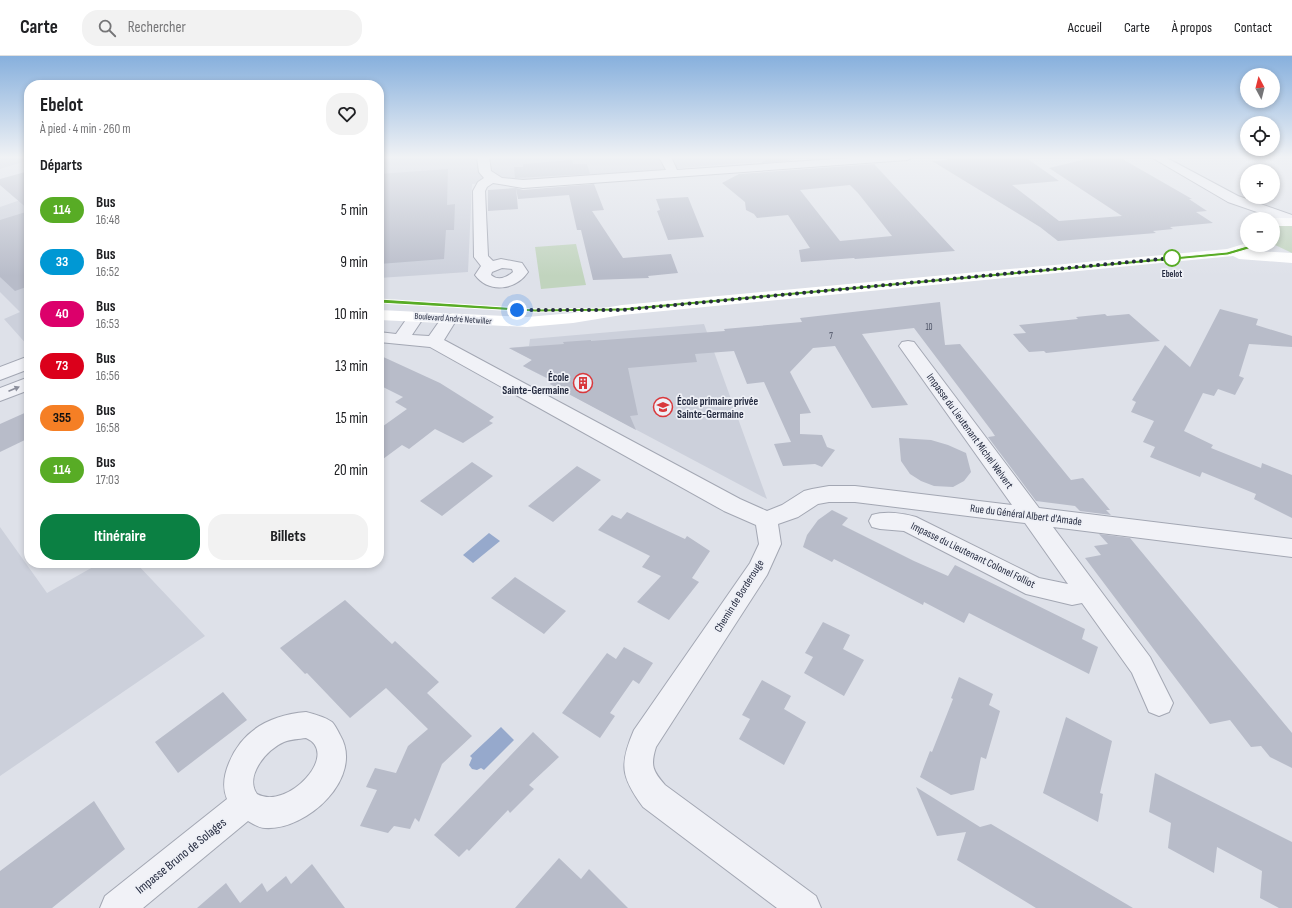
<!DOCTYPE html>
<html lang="fr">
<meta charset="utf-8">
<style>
body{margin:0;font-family:"Sofia Sans Condensed",sans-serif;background:#f2f2f2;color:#202124;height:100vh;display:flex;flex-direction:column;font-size:15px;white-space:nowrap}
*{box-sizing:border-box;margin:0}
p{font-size:13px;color:#757577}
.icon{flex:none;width:22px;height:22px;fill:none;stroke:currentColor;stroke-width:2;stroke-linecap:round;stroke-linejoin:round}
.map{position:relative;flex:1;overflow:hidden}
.sheet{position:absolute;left:24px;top:24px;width:360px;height:488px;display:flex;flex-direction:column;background:#fff;border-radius:16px;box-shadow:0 2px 6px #0003}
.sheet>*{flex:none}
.badge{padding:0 8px;border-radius:13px;font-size:14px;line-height:26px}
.needle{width:26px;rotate:353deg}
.buttons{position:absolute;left:1240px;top:12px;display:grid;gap:8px}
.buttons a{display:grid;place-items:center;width:40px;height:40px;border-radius:50%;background:#fff;box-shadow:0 2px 6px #0003;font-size:20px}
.you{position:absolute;width:20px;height:20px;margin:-10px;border:3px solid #fff;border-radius:50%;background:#1a73e8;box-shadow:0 0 0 6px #1a73e833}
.map>.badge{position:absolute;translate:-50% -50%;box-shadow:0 0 0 2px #fff}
h2{padding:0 16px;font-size:15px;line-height:36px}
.round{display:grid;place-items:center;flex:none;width:42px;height:42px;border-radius:16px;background:#f2f2f2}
.summary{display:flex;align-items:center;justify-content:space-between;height:68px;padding:0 16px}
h1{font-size:19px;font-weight:700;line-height:30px}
.action{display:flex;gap:8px;margin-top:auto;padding:8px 16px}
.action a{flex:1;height:46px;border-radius:16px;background:#0b8043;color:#fff;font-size:16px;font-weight:700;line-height:46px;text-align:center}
.action a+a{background:#f2f2f2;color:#202124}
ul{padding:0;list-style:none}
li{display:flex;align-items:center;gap:12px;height:52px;padding:0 16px}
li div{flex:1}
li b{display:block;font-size:15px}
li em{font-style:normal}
li .badge{min-width:44px;font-weight:700;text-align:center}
header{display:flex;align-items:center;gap:24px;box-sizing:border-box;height:56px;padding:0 20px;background:#fff;border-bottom:1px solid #e0e0e0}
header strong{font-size:19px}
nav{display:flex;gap:22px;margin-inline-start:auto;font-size:14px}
.search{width:280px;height:36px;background:#f2f2f2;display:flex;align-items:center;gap:10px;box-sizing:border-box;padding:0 14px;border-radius:16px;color:#757577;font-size:15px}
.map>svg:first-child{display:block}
.built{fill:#ccd0db}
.green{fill:#c1d4be}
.water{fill:#96a9cc}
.building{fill:#b8bcc9;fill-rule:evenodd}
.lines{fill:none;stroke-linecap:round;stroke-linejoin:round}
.minor-casing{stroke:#a3a7b3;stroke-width:2}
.tertiary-casing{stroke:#a3a7b3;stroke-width:2}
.minor{fill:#f1f2f7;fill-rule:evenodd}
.tertiary{fill:#f1f2f7;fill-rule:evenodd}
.secondary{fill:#fff;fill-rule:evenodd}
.oneway{fill:#8c8f9c}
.line{fill:#58ac25;stroke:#fff}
.walk{stroke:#262c41;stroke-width:4;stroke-dasharray:0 7.2}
.stop-dot{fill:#fff;stroke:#58ac25;stroke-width:2}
.labels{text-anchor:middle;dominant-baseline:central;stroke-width:3.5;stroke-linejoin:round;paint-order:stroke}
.far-stop-label{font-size:9px;font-weight:bold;fill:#262c41;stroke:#eef0f6}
.far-street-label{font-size:9px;fill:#262c41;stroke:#eef0f6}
.number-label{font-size:9px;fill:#4a5063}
.poi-label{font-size:11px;font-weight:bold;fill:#262c41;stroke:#eef0f6;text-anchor:end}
.street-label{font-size:11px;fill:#262c41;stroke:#eef0f6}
.near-street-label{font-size:13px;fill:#262c41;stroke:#eef0f6}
</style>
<header>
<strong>Carte</strong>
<div class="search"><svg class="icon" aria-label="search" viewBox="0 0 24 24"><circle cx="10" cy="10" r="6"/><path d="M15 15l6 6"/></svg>Rechercher</div>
<nav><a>Accueil</a><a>Carte</a><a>À propos</a><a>Contact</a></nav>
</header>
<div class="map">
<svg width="1292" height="852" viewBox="0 0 1292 852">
<rect width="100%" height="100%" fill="#dee1e9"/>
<!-- built -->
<path class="built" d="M0 101H29V104L0 113Z
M379 101H822L472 128 468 216 379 222Z
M29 141V291L4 263 20 256 0 236V151Z
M704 268 767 443 550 328 552 325 523 310 532 304 509 292 529 290 530 283Z
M0 471 47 537 100 507H136L205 580 0 720Z"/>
<!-- green -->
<path class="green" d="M1282 169 1292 170V197L1273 188V171Z
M576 188 586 229 541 233 535 191Z"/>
<!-- water -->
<path class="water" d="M489 477 500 485 473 507 463 499Z
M501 671 514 684 484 714 481 712 477 714 472 713 469 709 472 702 470 700Z"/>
<!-- building -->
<path class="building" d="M772 101H778L791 105 760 107Z
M944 101H974L977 103 1025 101 1059 125 1012 129 1059 165 1122 160 1049 112 1094 101H1119L1192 143H1189L1207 155 1196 156 1213 167 1170 171 1173 173 1153 175 1156 177 1058 185 1040 171 932 105 948 104Z
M572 104 573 108H587L590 118 515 122 514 111H523V108Z
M874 108 955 195 855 203 854 202 801 206 799 194 810 192 788 159 757 162 754 158 746 154 745 146 722 127 739 118ZM850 129 858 137 892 180 840 185 800 134Z
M448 113 447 149 455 148 454 174H446L444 203 379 208V118Z
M29 115V154L0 129V123Z
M594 128 604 154 592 155 623 202 671 198 678 217 648 220 649 222 593 224 581 174H577L569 139 518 143 516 132 523 134Z
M516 132 518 153 488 155V134Z
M688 141 704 181 668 184 657 155 660 154 656 143Z
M29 155V230L15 235 0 221V164Z
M940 246 945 289 960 288 1071 424 1083 422 1110 454H1106L1111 459 1080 455 1075 450 1036 445 988 381 995 380 991 374 914 272 862 278 908 349 872 352 835 290 813 292 790 316 811 357 800 358V378L822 379 827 391 835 394 822 411 815 408 783 410 774 388 791 386 764 326 747 328 734 295 695 298 697 306 628 312 638 359 630 360 636 374 550 328 553 325 523 310 532 304 509 292 564 288 563 286 591 284V285L725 275 724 273 802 266 800 262Z
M1220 253 1258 263 1256 269 1292 280V291L1249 288 1239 320 1244 322 1235 339 1218 333 1214 340 1203 337 1184 375 1213 389 1211 392 1261 412 1262 407 1292 419V462L1254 443 1256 438 1202 416 1200 421 1150 401 1155 391 1143 386 1154 365 1131 356 1136 346 1132 344 1165 289 1190 311Z
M1105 258 1107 260 1129 258 1160 285 1046 297 1044 295 1029 296 1013 278 1026 277 1019 269 1078 263 1076 261Z
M379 299 440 327 494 361 489 365 493 367 463 387 435 373 409 393 402 389 379 406V373L407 353 395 346 403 341 379 329Z
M29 355V382L0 396V368Z
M899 382 931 384 948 389 966 397 971 416 964 425 953 431 934 430 921 425 910 418 901 405Z
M472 406 493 420 442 460 420 445Z
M577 410 601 424 553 466 528 450Z
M832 454 848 462 842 469 914 505 948 520 955 509 1085 573 1082 583 1098 591 1089 618 969 557 964 567 924 546 923 549 834 503 832 506 803 491 807 479 818 464Z
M627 456 685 483 687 480 710 495 692 522 699 526 669 564 637 546 661 520 642 511 650 500 598 474 612 459 621 463Z
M1099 478 1130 482 1292 677V712L1270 701 1261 690 1251 691 1230 664 1210 668 1085 502 1101 499 1094 490 1108 488Z
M515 521 566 555 544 578 491 542Z
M345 544 392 588 395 585 439 626 427 637 472 680 442 708 419 766 415 762 410 773 394 770 388 777 360 770 377 734 366 731 375 712 396 717 408 690 428 673 386 632 350 662 307 617 305 618 280 592Z
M823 566 850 579 843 593 864 604 844 640 804 617 813 601 805 597Z
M624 591 653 607 639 628 633 624 610 657 615 660 600 682 562 657 607 597 616 603Z
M959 621 993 638 989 649 1000 655 986 703 981 701 974 734 951 739 920 721 930 695 932 696 953 643 951 642Z
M762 624 791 640 784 653 806 666 784 709 739 683 750 663 742 659Z
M223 636 247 664 178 717 155 686Z
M1066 661 1112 685 1100 737 1103 738 1098 766 1043 737Z
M533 676 559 701 529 729 534 733 510 757 508 754 469 795 467 793 459 801 434 779Z
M1155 717 1292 786V852H1279L1260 842 1262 815 1217 791 1214 817 1168 792 1171 767 1149 756Z
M916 731 980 771 991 768 1133 852H1036L957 804 966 776 937 780Z
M94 745 125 793 52 852H0V815Z
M559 802 581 823 589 813 628 852H515Z
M312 808 345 852H197L226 827 240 847 262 827 267 836 286 820 291 828Z"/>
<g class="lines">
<!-- minor casing -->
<g class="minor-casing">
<path id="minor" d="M477 101H489L491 115 502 122 523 124 666 114 659 101H671L677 114 864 101H913L907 104 523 132 493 127 487 131 485 135 488 200 493 205 501 203 522 207 528 216C516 234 489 238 475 219L481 210 474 201 473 135 478 126 484 122 479 116ZM502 212 512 213 513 216C506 222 498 225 491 219L492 216Z
M1151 101H1165L1238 140 1292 159V168L1228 146Z
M416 256 422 258 424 261 412 279 429 280 443 260 449 258 455 260 457 263 444 284 740 443 767 455 782 449 804 435 812 433 829 430H855L1012 449 899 290 902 286 908 285 914 286 1039 452 1292 483V501L1053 471 1150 601 1173 647 1169 656 1159 660 1149 656 1132 617 1082 547 1072 549 1026 538 904 475 880 473 872 471 869 465 872 459C885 455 903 457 916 461L1039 522 1068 528 1025 467 855 446H829L818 448 798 461 778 468 781 488 767 519 656 691C650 710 653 715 665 729L816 840 821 852H777L643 751C621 721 619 709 634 674L750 507 759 488 756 469 724 455 430 291 379 286V276L396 278 410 258Z
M306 656C314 658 325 661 332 666 335 669 338 675 340 679 365 721 307 775 265 772 259 772 253 768 248 765L143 852H100L105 840 227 743C222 731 224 719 229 707 242 674 271 659 306 656ZM306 682C341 697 288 755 257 738 244 720 267 693 284 686 291 683 299 683 306 682Z"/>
</g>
<!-- tertiary casing -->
<g class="tertiary-casing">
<path id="tertiary" d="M29 300V313L0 324V311Z
M29 321V334L0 345V332Z"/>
</g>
<!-- minor -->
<use href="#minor" class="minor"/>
<!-- tertiary -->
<use href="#tertiary" class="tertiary"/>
<!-- secondary -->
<path class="secondary" d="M1273 162H1292V170H1273V163H1268Z
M1247 187V189H1264L1262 192 1253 195 1292 197V207L1239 203 1233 200 622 259 573 267 527 271 379 264V254L527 261 573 257 622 249 1227 193Z"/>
</g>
<!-- one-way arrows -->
<defs><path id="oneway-solid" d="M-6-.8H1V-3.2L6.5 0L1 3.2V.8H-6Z"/></defs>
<use class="oneway" href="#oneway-solid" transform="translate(14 333) rotate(-23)"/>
<!-- sky -->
<linearGradient id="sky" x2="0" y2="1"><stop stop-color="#87b0dd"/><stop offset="0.46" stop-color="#f0f2f5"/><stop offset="1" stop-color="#f0f2f5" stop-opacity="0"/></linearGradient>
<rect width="1292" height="220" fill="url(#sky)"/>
<!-- line -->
<path class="line" d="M1257 187 1259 190 1228 199 622 255 535 256 379 247 376 245 379 243 535 253 622 252 1227 196Z"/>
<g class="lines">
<!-- walk -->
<path class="walk" d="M517 254H622L1172 202"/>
</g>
<!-- icons -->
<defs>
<g id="building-ring" transform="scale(1)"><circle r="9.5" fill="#eef0f6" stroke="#d9383c" stroke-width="1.5"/><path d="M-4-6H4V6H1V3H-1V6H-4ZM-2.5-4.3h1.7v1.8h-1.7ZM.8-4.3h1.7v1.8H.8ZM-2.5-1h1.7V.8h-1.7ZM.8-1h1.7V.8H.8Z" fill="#d9383c"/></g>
<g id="school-ring" transform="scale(1)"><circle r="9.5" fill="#eef0f6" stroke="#d9383c" stroke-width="1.5"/><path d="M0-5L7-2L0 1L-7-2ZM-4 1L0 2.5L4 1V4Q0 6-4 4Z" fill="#d9383c"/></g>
</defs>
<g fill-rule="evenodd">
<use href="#building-ring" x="583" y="327"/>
<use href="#school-ring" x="663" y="351"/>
</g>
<!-- markers -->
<circle class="stop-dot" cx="1172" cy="202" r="8"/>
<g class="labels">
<!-- far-stop labels -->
<g class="far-stop-label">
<text x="1172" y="218">Ebelot</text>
</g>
<!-- far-street labels -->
<g class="far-street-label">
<text transform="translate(453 263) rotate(4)">Boulevard André Netwiller</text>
</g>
<!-- number labels -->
<g class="number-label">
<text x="929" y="271">10</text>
<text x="831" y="280">7</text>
</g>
<!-- poi labels -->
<g class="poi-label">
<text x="569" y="321">École<tspan x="569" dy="13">Sainte-Germaine</tspan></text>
<text x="677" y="345" text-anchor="start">École primaire privée<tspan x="677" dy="13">Sainte-Germaine</tspan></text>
</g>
<!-- street labels -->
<g class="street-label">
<text transform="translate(970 375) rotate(54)">Impasse du Lieutenant Michel Welvert</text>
<text transform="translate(1026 459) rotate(7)">Rue du Général Albert d'Amade</text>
<text transform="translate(973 499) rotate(26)">Impasse du Lieutenant Colonel Folliot</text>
<text transform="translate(739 540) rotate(-58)">Chemin de Borderouge</text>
</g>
<!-- near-street labels -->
<g class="near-street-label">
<text transform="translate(181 800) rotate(-39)">Impasse Bruno de Solages</text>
</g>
</g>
</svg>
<div class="buttons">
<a><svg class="needle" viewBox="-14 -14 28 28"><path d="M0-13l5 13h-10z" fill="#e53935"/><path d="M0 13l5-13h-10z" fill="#757577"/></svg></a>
<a><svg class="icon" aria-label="locate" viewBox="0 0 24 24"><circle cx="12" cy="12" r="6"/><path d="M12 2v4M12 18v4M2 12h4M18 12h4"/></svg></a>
<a>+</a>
<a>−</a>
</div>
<div class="you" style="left:517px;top:254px"></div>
<section class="sheet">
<div class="summary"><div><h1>Ebelot</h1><p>À pied · 4 min · 260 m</p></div><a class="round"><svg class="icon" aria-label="heart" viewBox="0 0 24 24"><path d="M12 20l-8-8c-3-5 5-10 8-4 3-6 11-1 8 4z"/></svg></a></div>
<h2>Départs</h2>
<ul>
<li><span class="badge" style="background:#58ac25;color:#fff">114</span><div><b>Bus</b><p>16:48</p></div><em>5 min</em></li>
<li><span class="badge" style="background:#0098d4;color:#fff">33</span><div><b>Bus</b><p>16:52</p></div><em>9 min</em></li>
<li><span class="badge" style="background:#dc006b;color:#fff">40</span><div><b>Bus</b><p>16:53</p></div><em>10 min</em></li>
<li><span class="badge" style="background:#db001b;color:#fff">73</span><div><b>Bus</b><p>16:56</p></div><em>13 min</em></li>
<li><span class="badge" style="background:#f57f25;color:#111">355</span><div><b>Bus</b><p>16:58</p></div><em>15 min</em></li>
<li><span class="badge" style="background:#58ac25;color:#fff">114</span><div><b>Bus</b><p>17:03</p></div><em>20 min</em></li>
</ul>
<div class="action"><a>Itinéraire</a><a>Billets</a></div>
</section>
</div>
